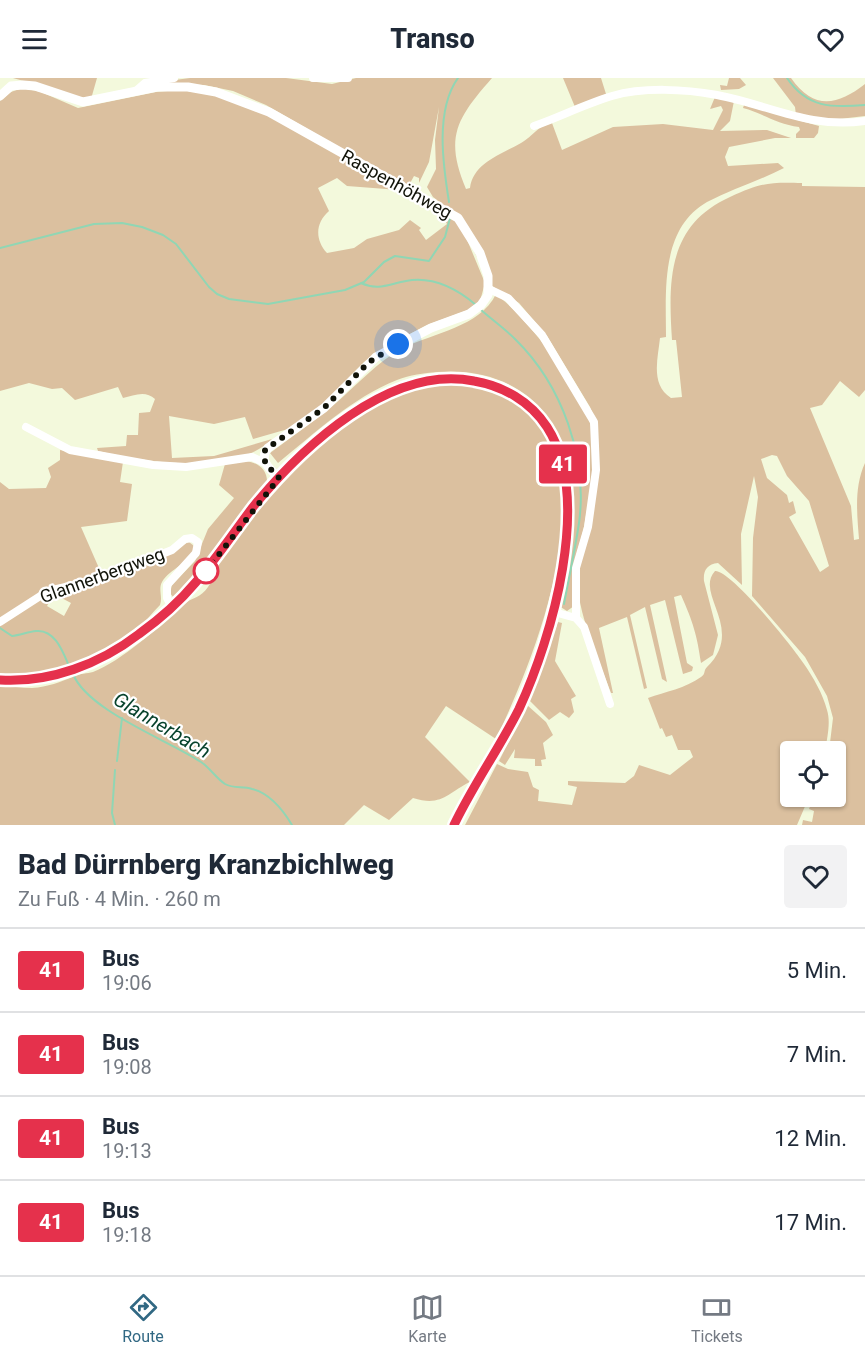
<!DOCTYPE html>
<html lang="de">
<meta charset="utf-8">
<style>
body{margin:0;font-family:Roboto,sans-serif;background:#f2f2f3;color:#1f2937;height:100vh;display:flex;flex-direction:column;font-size:22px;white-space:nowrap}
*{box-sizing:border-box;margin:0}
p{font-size:20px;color:#747a83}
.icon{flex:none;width:33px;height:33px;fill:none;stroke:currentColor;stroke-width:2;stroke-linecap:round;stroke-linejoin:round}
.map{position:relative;height:747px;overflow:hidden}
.panel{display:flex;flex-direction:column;background:#fff;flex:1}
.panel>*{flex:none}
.badge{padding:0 12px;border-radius:4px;font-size:21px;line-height:39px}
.controls{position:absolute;left:780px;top:663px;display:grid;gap:12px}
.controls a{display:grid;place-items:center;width:66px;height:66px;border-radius:6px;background:#fff;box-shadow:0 2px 4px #0004;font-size:30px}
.you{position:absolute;width:30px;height:30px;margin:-15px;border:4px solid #fff;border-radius:50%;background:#1a73e8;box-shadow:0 0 0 9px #1a73e833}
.map>.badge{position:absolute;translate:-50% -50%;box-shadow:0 0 0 3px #fff}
.round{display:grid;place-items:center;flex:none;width:63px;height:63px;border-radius:6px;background:#f2f2f3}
.summary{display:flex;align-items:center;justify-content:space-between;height:102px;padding:0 18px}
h1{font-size:28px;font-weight:800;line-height:45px}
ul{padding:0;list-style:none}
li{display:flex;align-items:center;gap:18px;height:84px;padding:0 18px;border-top:2px solid #e0e1e3}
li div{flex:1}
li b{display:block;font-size:22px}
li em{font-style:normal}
li .badge{min-width:66px;font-weight:700;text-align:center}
header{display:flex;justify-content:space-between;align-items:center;height:78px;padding:0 18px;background:#fff;font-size:27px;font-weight:800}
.dock{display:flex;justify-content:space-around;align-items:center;height:84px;border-top:2px solid #e0e1e3;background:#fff;font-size:16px;color:#747a83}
.dock a{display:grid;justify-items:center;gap:3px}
.dock .selected{color:#316883}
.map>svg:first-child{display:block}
.green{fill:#dbc09f;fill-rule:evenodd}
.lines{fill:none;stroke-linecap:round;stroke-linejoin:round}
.stream{stroke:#90d6b4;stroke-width:2}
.minor{stroke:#fff;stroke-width:8}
.tertiary{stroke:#fff;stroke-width:9}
.secondary{stroke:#ebe4c8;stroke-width:10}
.line-casing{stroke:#fff;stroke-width:14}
.line{stroke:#e5314c;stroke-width:9}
.walk{stroke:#111309;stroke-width:6;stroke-dasharray:0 10.8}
.stop-dot{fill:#fff;stroke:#e5314c;stroke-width:3}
.labels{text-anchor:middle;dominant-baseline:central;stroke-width:4.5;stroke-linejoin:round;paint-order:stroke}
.street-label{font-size:18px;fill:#111309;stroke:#fff}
.water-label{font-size:20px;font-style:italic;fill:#08432d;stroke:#fff}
</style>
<header><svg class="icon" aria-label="menu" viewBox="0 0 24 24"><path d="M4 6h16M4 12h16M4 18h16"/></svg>Transo<svg class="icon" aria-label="heart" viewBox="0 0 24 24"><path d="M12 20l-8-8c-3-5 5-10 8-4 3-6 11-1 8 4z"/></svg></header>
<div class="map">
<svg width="865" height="747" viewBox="0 0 865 747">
<rect width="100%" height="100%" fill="#f3f9dc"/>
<!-- green -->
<path class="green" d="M13 0H97L91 21H87Z
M190 0H286L332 6 356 0H492C457 40 444 59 466 111L470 110C473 85 502 76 521 65 535 57 534 50 552 45L562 72 613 49 663 46 713 52 723 32 721 28 710 31 715 19 734 23 730 43 720 53 767 52 791 60H775L729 69 725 79 728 88 778 85 784 90C759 103 732 111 707 124 660 151 666 213 666 259L660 260C658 280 650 307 671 320L682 319 676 262H672C668 201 668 147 730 119 760 105 769 104 802 105V108L865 109V312L859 319 840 303 822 327 810 330 851 428 854 462 859 461C857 435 854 409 865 385V747H802L803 742 812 744 814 733 809 731 814 719 836 718V674L829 673 833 640 827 618 805 579 752 518 753 460 758 419 754 398 741 456 742 507 718 485C707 486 703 493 704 503L718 557 713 577 701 585C697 557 693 544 681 517L674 519 687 585 693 589 692 593 683 596 665 522 650 527 667 604 662 601 645 529 630 537 647 610 644 611 627 539 599 550 613 615H611C597 576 576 534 577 493L598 401V349L590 329 547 258 519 225 492 208 463 152 485 205 480 223 468 232 427 247 385 269 364 284 322 327 288 351 253 361 245 339 214 346 169 338 172 380 214 378 272 361C235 399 144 384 98 373L97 370 126 368 127 357H138L139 335 150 334 155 321C146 312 134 317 123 320L118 309 75 322 62 310 52 311 29 305 0 313V23L11 14 22 10 41 14 78 30 156 14 179 12 210 16 265 35 399 112 347 108 337 100 318 110 329 133C315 145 315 162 327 175L354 170 367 161 399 152 410 142 421 150 419 152 426 162 447 146 438 132 441 125 433 119 427 109 436 91 435 62 439 29 429 84 419 105V100L414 98 408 109 266 27 233 13 204 7 165 6 167 3ZM772 377 777 378 787 398 809 423 829 488 820 494 789 439 796 435 793 423 789 425 787 417 767 400 761 381Z
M563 0H601L606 16 575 29Z
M729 0H740L746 7 739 11 721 12 720 7 727 8Z
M773 0H791C814 33 838 27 865 6V38L831 42 796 37 795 29Z
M744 27 819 48 818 55 814 60H796V56L800 52 799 49C777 46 762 35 743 30Z
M496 216C528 241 584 312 592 352 598 381 590 414 585 443 583 457 578 469 575 482 571 497 573 513 574 528L567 533 559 528C565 485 574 440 569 396 561 326 505 288 437 294 424 295 410 297 397 302 352 320 315 355 278 385L270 375C292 359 315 342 336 325 358 306 377 284 403 270 433 255 480 249 496 216Z
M461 305C476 308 491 310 505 317 620 373 535 580 496 661L446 628 425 659 470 704C447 715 442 729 413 720L389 742 364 727 344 747H0V607C10 608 21 610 32 610 48 609 60 604 75 598 80 595 87 596 93 594 120 584 162 547 183 527 192 519 201 520 208 509 214 501 216 489 221 480 259 420 339 335 407 312 425 306 443 306 461 305Z
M60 372 123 384 120 404 132 406 127 443 81 449 102 497 52 514 81 509 189 464 194 468C191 486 170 490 162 504 158 511 163 519 160 527 152 535 146 543 138 551 105 583 45 597 0 599V404L9 411 46 410 51 399 48 390 60 382ZM54 516 71 525 64 538 47 528Z
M246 383C259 385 268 392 267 406L213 476 173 519 170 515 172 507 195 483 208 451 234 420 219 407 225 386Z
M715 493C731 492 793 569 804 586 813 599 823 616 827 632 831 644 827 661 825 673L790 674V718L809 719 797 747H465L497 686 508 691 528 694 533 709 539 712 538 723 572 727 577 709 568 707V703L625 705 634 698 639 687 670 697 693 679 690 672H678L672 657 666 659 662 650 660 651 648 620C665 614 686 610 701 599 706 596 703 593 707 589 746 551 694 516 715 493Z
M558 544 562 545 555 583 576 618 571 621 574 634 569 640 560 634 549 642 529 622Z
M527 627 546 644 553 657 543 665 546 681 541 682 542 688H535V681L514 680 515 671 505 687 499 683Z"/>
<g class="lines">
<!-- stream -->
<path class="stream" d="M787 0C807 30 832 30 865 27
M449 124C443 87 435 32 458 0
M0 170 94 146 122 145 142 149 163 157 176 166 209 209 217 216 229 221 268 226 345 212 364 204 384 184 395 178 429 183 445 159 450 140
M361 205C378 213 389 206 406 203 432 198 457 211 476 227
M480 231C491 241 504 250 515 261 562 307 588 379 579 445 575 472 569 499 564 526
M0 550 12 558C20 557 28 554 36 553 55 551 63 574 69 588
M73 596C88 633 168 662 201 684 210 690 216 700 225 706 234 711 242 708 252 711 269 715 283 732 292 747
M117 683 122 640
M115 747 112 735 115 692"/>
<!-- minor -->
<path class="minor" d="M313 0H348
M137 12 145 5 174 0
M534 48C560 39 585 26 612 18 643 9 685 11 717 17 770 27 809 51 865 43
M489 211 508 220 542 257 594 344 596 392 588 449 576 490V540
M26 349 70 372 153 387 186 389 252 379 265 385
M554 534 576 540 584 549 610 626
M0 544 48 513 97 502 172 472 185 461 192 460 198 464 196 475 167 507V520L172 529"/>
<!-- tertiary -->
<path class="tertiary" d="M0 18 11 8 23 7 35 8 83 24 157 9H188L216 14 269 34 458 140 480 175 488 198V217L481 227 469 236 431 250 376 279 324 330 268 370C258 382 270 391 279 400"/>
<!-- secondary -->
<path class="secondary" d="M0 602C56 606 110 581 152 546 193 512 221 470 253 429 302 369 390 286 474 303 503 308 530 323 547 349 593 420 552 560 519 631 499 671 473 707 454 747"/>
</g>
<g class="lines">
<!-- line casing -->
<g class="line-casing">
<path id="line" d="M0 602C50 605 100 586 139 556 160 541 180 523 196 504 217 480 234 454 253 429 302 369 390 286 474 303 503 308 530 323 547 349 593 420 552 560 519 631 499 671 473 707 454 747"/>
</g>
<!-- line -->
<use href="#line" class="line"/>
<!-- walk -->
<path class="walk" d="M206 493 279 400 265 385V372L324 330 369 284 398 266"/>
</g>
<!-- markers -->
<circle class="stop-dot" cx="206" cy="493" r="12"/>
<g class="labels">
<!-- street labels -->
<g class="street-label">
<text transform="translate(397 106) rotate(29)">Raspenhöhweg</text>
<text transform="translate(102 497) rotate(-20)">Glannerbergweg</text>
</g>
<!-- water labels -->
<g class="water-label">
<text transform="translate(162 647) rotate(31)">Glannerbach</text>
</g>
</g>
</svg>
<div class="controls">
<a><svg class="icon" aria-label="locate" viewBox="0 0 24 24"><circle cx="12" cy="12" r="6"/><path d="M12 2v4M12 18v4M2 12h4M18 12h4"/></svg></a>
</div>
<div class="you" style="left:398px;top:266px"></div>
<b class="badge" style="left:563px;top:386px;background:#e5314c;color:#fff">41</b>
</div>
<section class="panel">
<div class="summary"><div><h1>Bad Dürrnberg Kranzbichlweg</h1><p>Zu Fuß · 4 Min. · 260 m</p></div><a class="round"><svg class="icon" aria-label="heart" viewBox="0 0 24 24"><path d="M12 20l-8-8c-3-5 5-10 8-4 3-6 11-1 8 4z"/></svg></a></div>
<ul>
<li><span class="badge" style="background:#e5314c;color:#fff">41</span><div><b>Bus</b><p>19:06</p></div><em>5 Min.</em></li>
<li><span class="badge" style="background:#e5314c;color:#fff">41</span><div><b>Bus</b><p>19:08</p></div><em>7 Min.</em></li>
<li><span class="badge" style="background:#e5314c;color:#fff">41</span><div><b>Bus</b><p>19:13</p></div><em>12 Min.</em></li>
<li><span class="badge" style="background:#e5314c;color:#fff">41</span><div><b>Bus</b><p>19:18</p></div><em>17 Min.</em></li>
</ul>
</section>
<nav class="dock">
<a class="selected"><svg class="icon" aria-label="directions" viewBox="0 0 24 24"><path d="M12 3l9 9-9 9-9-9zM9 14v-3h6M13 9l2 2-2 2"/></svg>Route</a>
<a><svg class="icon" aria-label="map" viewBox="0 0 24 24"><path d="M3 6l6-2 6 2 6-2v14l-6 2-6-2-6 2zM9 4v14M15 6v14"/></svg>Karte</a>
<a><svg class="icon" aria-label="tickets" viewBox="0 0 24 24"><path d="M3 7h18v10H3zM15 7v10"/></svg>Tickets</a>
</nav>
